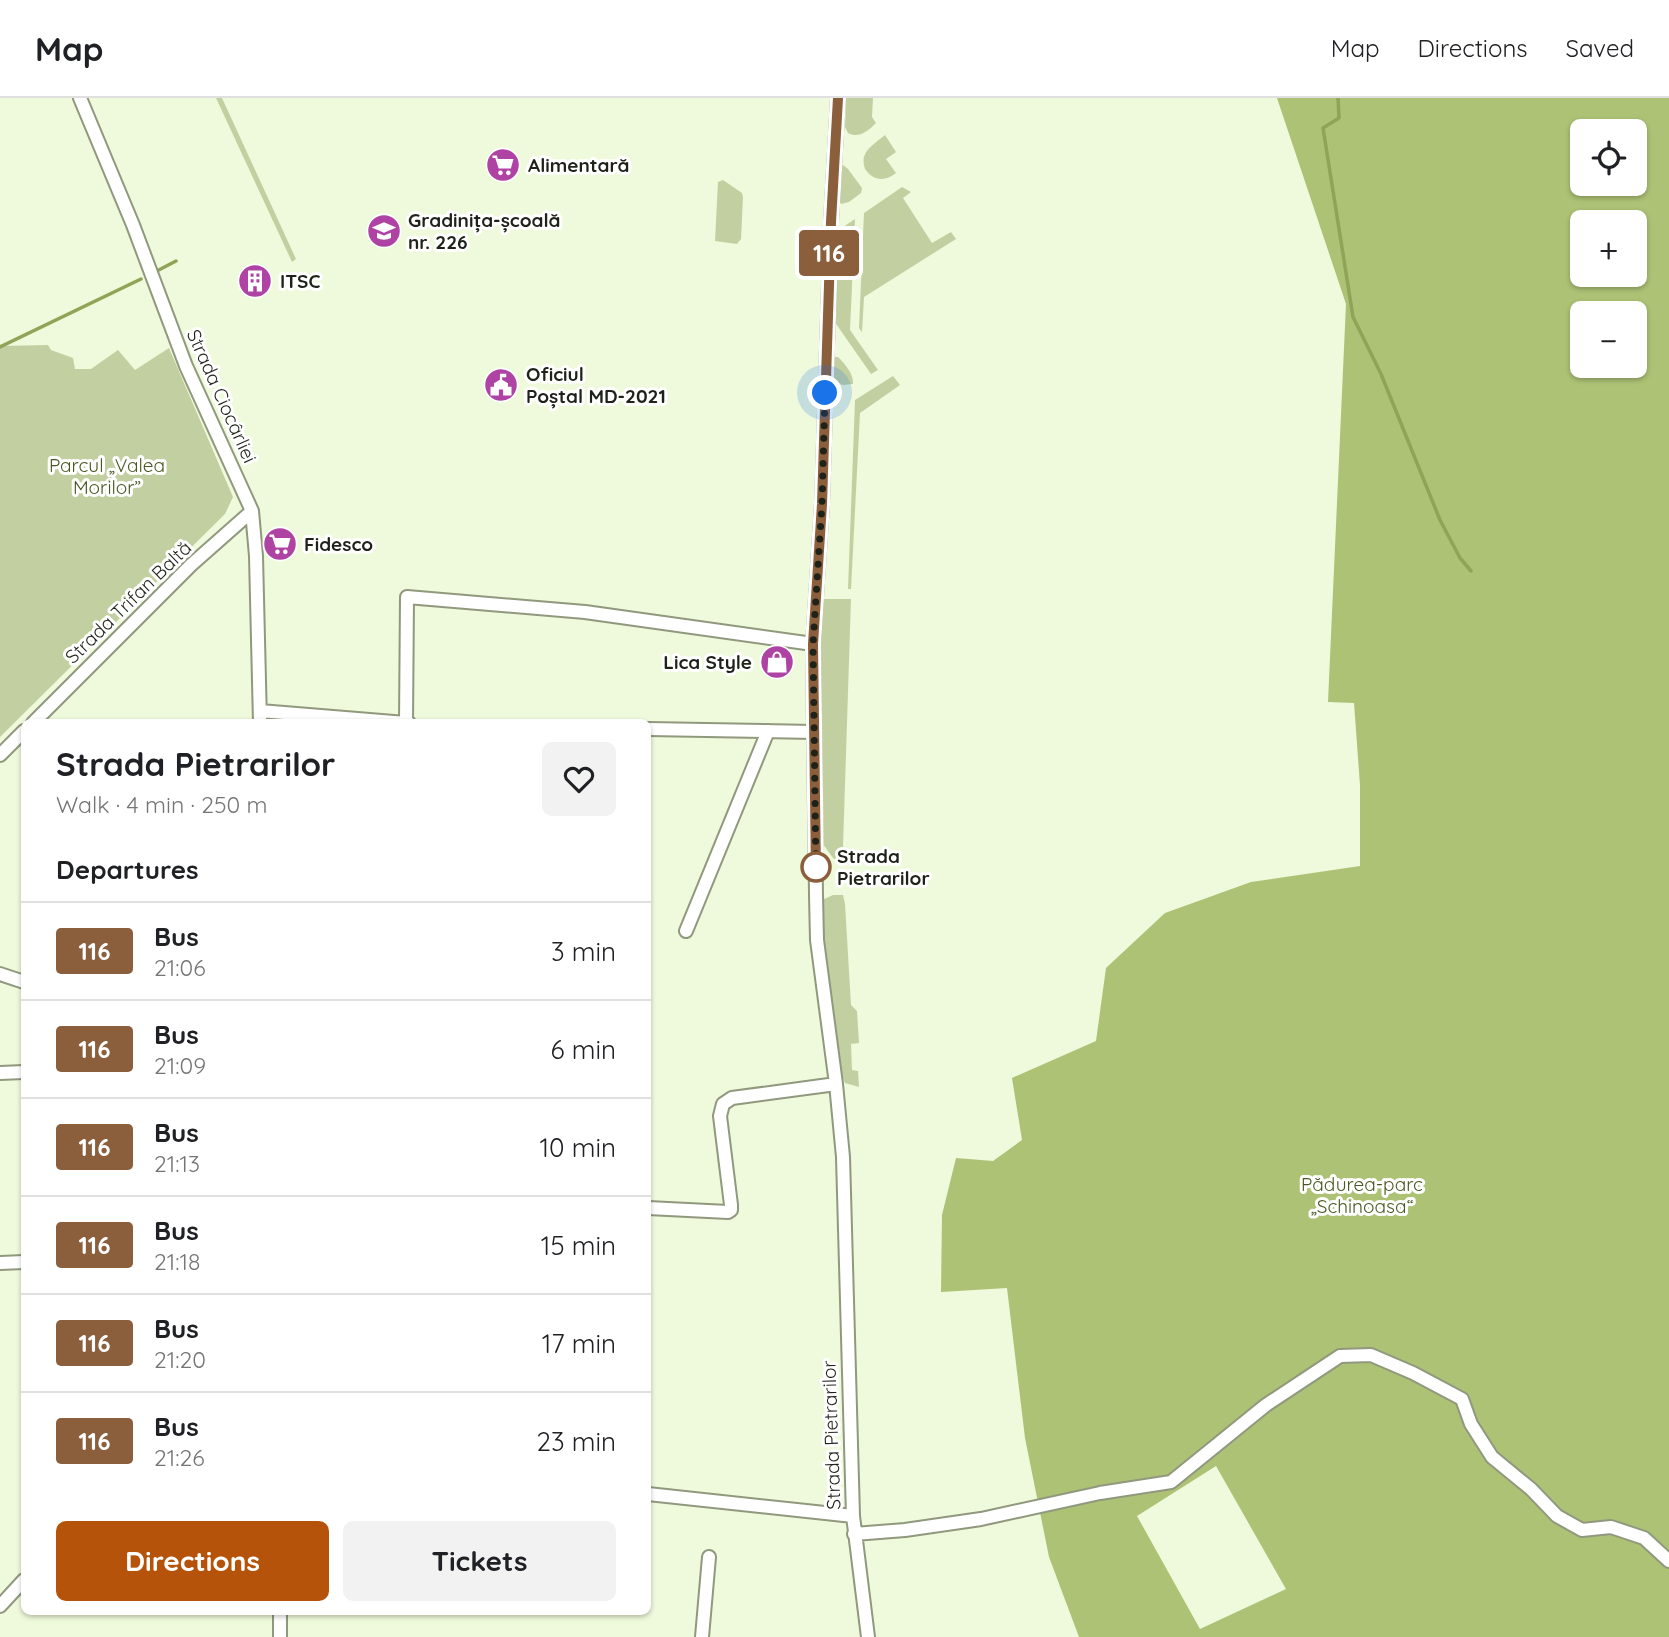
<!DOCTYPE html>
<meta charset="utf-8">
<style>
body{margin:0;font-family:Quicksand,sans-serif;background:#f2f2f2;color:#202124;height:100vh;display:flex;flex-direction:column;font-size:26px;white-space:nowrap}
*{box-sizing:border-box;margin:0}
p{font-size:23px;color:#757577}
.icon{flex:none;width:38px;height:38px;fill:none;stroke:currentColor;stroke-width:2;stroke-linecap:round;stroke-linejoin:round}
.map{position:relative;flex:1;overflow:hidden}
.details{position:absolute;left:21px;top:621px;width:630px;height:896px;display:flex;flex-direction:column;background:#fff;border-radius:10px;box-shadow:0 2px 5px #0004}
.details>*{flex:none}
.badge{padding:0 14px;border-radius:5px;font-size:24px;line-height:46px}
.controls{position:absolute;left:1570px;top:21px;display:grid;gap:14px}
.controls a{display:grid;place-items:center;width:77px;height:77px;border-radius:10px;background:#fff;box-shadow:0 2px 5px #0004;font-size:35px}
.you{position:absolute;width:35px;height:35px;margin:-18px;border:5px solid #fff;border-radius:50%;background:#1a73e8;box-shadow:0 0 0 10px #1a73e833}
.map>.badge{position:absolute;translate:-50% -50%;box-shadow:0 0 0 4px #fff}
h2{padding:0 35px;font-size:26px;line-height:63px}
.round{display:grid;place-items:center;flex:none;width:74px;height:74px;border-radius:10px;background:#f2f2f2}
.summary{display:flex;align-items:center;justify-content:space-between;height:119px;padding:0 35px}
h1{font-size:33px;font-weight:800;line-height:52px}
.primary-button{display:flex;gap:14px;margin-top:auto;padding:14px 35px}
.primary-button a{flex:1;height:80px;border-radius:10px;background:#b45309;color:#fff;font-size:28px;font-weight:800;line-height:80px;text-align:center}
.primary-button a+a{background:#f2f2f2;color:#202124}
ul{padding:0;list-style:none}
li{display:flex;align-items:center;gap:21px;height:98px;padding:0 35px;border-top:2px solid #e0e0e0}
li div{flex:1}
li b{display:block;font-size:26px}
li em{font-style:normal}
li .badge{min-width:77px;font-weight:700;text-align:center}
header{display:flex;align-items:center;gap:42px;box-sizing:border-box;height:98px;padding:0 35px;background:#fff;border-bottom:2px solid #e0e0e0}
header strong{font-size:33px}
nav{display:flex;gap:38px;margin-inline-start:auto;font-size:24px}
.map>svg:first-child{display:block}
.green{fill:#c2d0a1}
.forest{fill:#adc275;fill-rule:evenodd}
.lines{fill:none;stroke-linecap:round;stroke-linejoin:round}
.stream{stroke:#90a458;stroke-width:3.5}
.minor-casing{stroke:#90987e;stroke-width:16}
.minor{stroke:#fff;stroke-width:12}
.line-casing{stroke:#fff;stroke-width:16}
.line{stroke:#8b5e3c;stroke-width:10}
.walk{stroke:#1f2218;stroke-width:7;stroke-dasharray:0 12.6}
.stop-dot{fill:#fff;stroke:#8b5e3c;stroke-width:3.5}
.labels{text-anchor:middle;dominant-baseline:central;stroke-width:6;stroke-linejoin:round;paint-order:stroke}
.poi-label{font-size:19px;font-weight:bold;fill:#1f2218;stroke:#fff;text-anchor:start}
.street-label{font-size:19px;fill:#1f2218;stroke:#fff}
.park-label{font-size:19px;fill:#495720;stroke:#fff}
.stop-label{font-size:19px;font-weight:bold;fill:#1f2218;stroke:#fff;text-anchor:start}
</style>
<header>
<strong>Map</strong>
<nav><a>Map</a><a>Directions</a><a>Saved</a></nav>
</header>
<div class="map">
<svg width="1669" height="1539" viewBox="0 0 1669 1539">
<rect width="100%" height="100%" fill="#eff9db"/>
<!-- green -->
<path class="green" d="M216 0H222L296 161 292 164Z
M846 0H873L872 19 876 25C868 33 859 41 848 35L845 29Z
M885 37 896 54 886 61 896 75C885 84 873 83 865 71 859 54 873 47 885 37Z
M843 67 848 71 862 90 861 95 849 104 841 106 839 102 840 72Z
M723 82 742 95 743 99 741 141 737 146 715 143 718 84Z
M902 89 911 94 903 100 932 145 951 134 956 141 864 199 862 234 859 230 864 115Z
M855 121 850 232 878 272 871 276 834 223 838 137 846 127Z
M0 246 1 248 48 247 51 252 73 260 75 271H91L118 252 135 272 169 250 233 399 225 416 0 639Z
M835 259H838C845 266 854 276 853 286L843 287 833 283 832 263Z
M893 278 900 287 860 315 851 491H848L855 302Z
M824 501H851L843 749 846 754 845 768 833 760 820 742V507Z
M833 797H843L845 806 851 907 857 913 859 945 851 946 852 972 858 973 859 989 845 985 840 973 820 827V803Z"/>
<!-- forest -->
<path class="forest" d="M1277 0H1669V1539H1079L1049 1459 1025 1340 1007 1190 941 1194 942 1117 956 1060 993 1063 1022 1042 1012 980 1096 943 1106 870 1165 815 1251 784 1360 768V687L1354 605 1328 604 1346 206ZM1582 33H1634V86H1582ZM1582 124H1634V177H1582ZM1582 215H1634V268H1582ZM1216 1368 1286 1491 1200 1531 1137 1418Z"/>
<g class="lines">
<!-- stream -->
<path class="stream" d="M1338 0 1339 20 1323 30 1353 219 1381 276 1440 422 1460 460 1471 473
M153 175 176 163
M0 249 141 181"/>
<!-- minor casing -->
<g class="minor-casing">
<path id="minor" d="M80 0 133 127 186 268 252 413 256 458 260 625
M838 0 831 124 822 406 813 546 816 797 817 842 836 986 843 1059 853 1418 868 1539
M260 613 406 625
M33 625 191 467 252 413
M409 625H406L407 499 585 514 813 546
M648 631 814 634
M0 657 24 633
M686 833 768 633
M0 876 24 884
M0 975 24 974
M648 1110 728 1114 731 1112V1107L720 1018 723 1006 732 1000 836 986
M0 1165 24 1164
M648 1396 853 1418
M854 1436 905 1432 981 1421 1100 1395 1171 1384 1266 1307 1340 1258 1371 1257 1413 1275 1462 1301 1471 1326 1492 1359 1531 1391 1557 1418 1582 1432 1611 1429 1644 1440 1669 1463
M0 1508 24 1482
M280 1514V1539
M702 1539 709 1459"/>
</g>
<!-- minor -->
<use href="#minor" class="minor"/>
</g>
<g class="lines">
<!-- line casing -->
<g class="line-casing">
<path id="line" d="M816 775 813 546 822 406 831 124 838 0"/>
</g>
<!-- line -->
<use href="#line" class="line"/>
<!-- walk -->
<path class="walk" d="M816 769V775L813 546 822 406 825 295"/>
</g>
<!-- icons -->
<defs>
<g id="supermarket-disc" transform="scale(1.75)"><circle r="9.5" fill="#ae43a4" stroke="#fff"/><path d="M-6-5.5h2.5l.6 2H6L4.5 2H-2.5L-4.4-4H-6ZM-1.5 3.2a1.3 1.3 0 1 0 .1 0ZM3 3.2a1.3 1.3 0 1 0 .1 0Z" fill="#fff"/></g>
<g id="school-disc" transform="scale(1.75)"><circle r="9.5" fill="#ae43a4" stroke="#fff"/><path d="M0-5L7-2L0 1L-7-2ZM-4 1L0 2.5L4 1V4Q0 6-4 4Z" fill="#fff"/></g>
<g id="building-disc" transform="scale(1.75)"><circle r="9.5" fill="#ae43a4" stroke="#fff"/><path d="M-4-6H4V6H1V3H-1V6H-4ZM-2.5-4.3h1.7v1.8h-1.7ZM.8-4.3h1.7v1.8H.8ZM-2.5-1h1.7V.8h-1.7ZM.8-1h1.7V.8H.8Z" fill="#fff"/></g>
<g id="civic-disc" transform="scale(1.75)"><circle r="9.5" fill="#ae43a4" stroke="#fff"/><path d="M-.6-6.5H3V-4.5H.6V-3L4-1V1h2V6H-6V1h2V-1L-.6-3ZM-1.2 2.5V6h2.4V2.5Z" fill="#fff"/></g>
<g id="shop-disc" transform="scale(1.75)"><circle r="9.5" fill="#ae43a4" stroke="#fff"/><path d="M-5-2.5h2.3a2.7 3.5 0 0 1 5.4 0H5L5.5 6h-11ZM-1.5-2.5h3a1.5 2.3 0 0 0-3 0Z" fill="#fff"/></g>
</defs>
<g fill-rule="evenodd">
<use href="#supermarket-disc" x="503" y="67"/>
<use href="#school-disc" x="384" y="133"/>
<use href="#building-disc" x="255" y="183"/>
<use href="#civic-disc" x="501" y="287"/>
<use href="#supermarket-disc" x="280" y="446"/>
<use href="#shop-disc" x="777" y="564"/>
</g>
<!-- markers -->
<circle class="stop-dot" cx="816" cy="769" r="14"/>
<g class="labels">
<!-- poi labels -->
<g class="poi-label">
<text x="528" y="67">Alimentară</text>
<text x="408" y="122">Gradinița-școală<tspan x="408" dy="22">nr. 226</tspan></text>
<text x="280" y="183">ITSC</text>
<text x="526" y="276">Oficiul<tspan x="526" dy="22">Poștal MD-2021</tspan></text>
<text x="304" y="446">Fidesco</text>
<text x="752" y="564" text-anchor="end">Lica Style</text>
</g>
<!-- street labels -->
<g class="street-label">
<text transform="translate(222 298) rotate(66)">Strada Ciocârliei</text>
<text transform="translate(128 504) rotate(-44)">Strada Trifan Baltă</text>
<text transform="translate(831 1337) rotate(-92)">Strada Pietrarilor</text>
</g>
<!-- park labels -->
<g class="park-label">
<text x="107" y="367">Parcul „Valea<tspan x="107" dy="22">Morilor”</tspan></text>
<text x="1362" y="1086">Pădurea-parc<tspan x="1362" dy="22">„Schinoasa“</tspan></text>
</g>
<!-- stop labels -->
<g class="stop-label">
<text x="837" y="758">Strada<tspan x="837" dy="22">Pietrarilor</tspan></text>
</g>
</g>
</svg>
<div class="controls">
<a><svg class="icon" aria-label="locate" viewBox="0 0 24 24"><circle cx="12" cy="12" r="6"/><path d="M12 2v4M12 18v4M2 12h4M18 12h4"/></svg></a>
<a>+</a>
<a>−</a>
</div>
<div class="you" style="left:825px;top:295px"></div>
<b class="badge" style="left:829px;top:155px;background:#8b5e3c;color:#fff">116</b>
<section class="details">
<div class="summary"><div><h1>Strada Pietrarilor</h1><p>Walk · 4 min · 250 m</p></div><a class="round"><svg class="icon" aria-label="heart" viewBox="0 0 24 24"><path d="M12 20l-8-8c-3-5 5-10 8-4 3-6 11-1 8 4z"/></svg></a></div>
<h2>Departures</h2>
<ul>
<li><span class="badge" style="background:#8b5e3c;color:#fff">116</span><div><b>Bus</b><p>21:06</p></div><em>3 min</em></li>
<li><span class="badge" style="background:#8b5e3c;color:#fff">116</span><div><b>Bus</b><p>21:09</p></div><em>6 min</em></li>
<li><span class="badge" style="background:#8b5e3c;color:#fff">116</span><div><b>Bus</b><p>21:13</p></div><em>10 min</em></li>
<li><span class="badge" style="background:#8b5e3c;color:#fff">116</span><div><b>Bus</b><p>21:18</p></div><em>15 min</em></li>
<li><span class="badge" style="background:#8b5e3c;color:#fff">116</span><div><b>Bus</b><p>21:20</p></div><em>17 min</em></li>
<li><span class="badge" style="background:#8b5e3c;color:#fff">116</span><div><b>Bus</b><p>21:26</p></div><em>23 min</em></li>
</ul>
<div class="primary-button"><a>Directions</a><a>Tickets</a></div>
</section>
</div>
